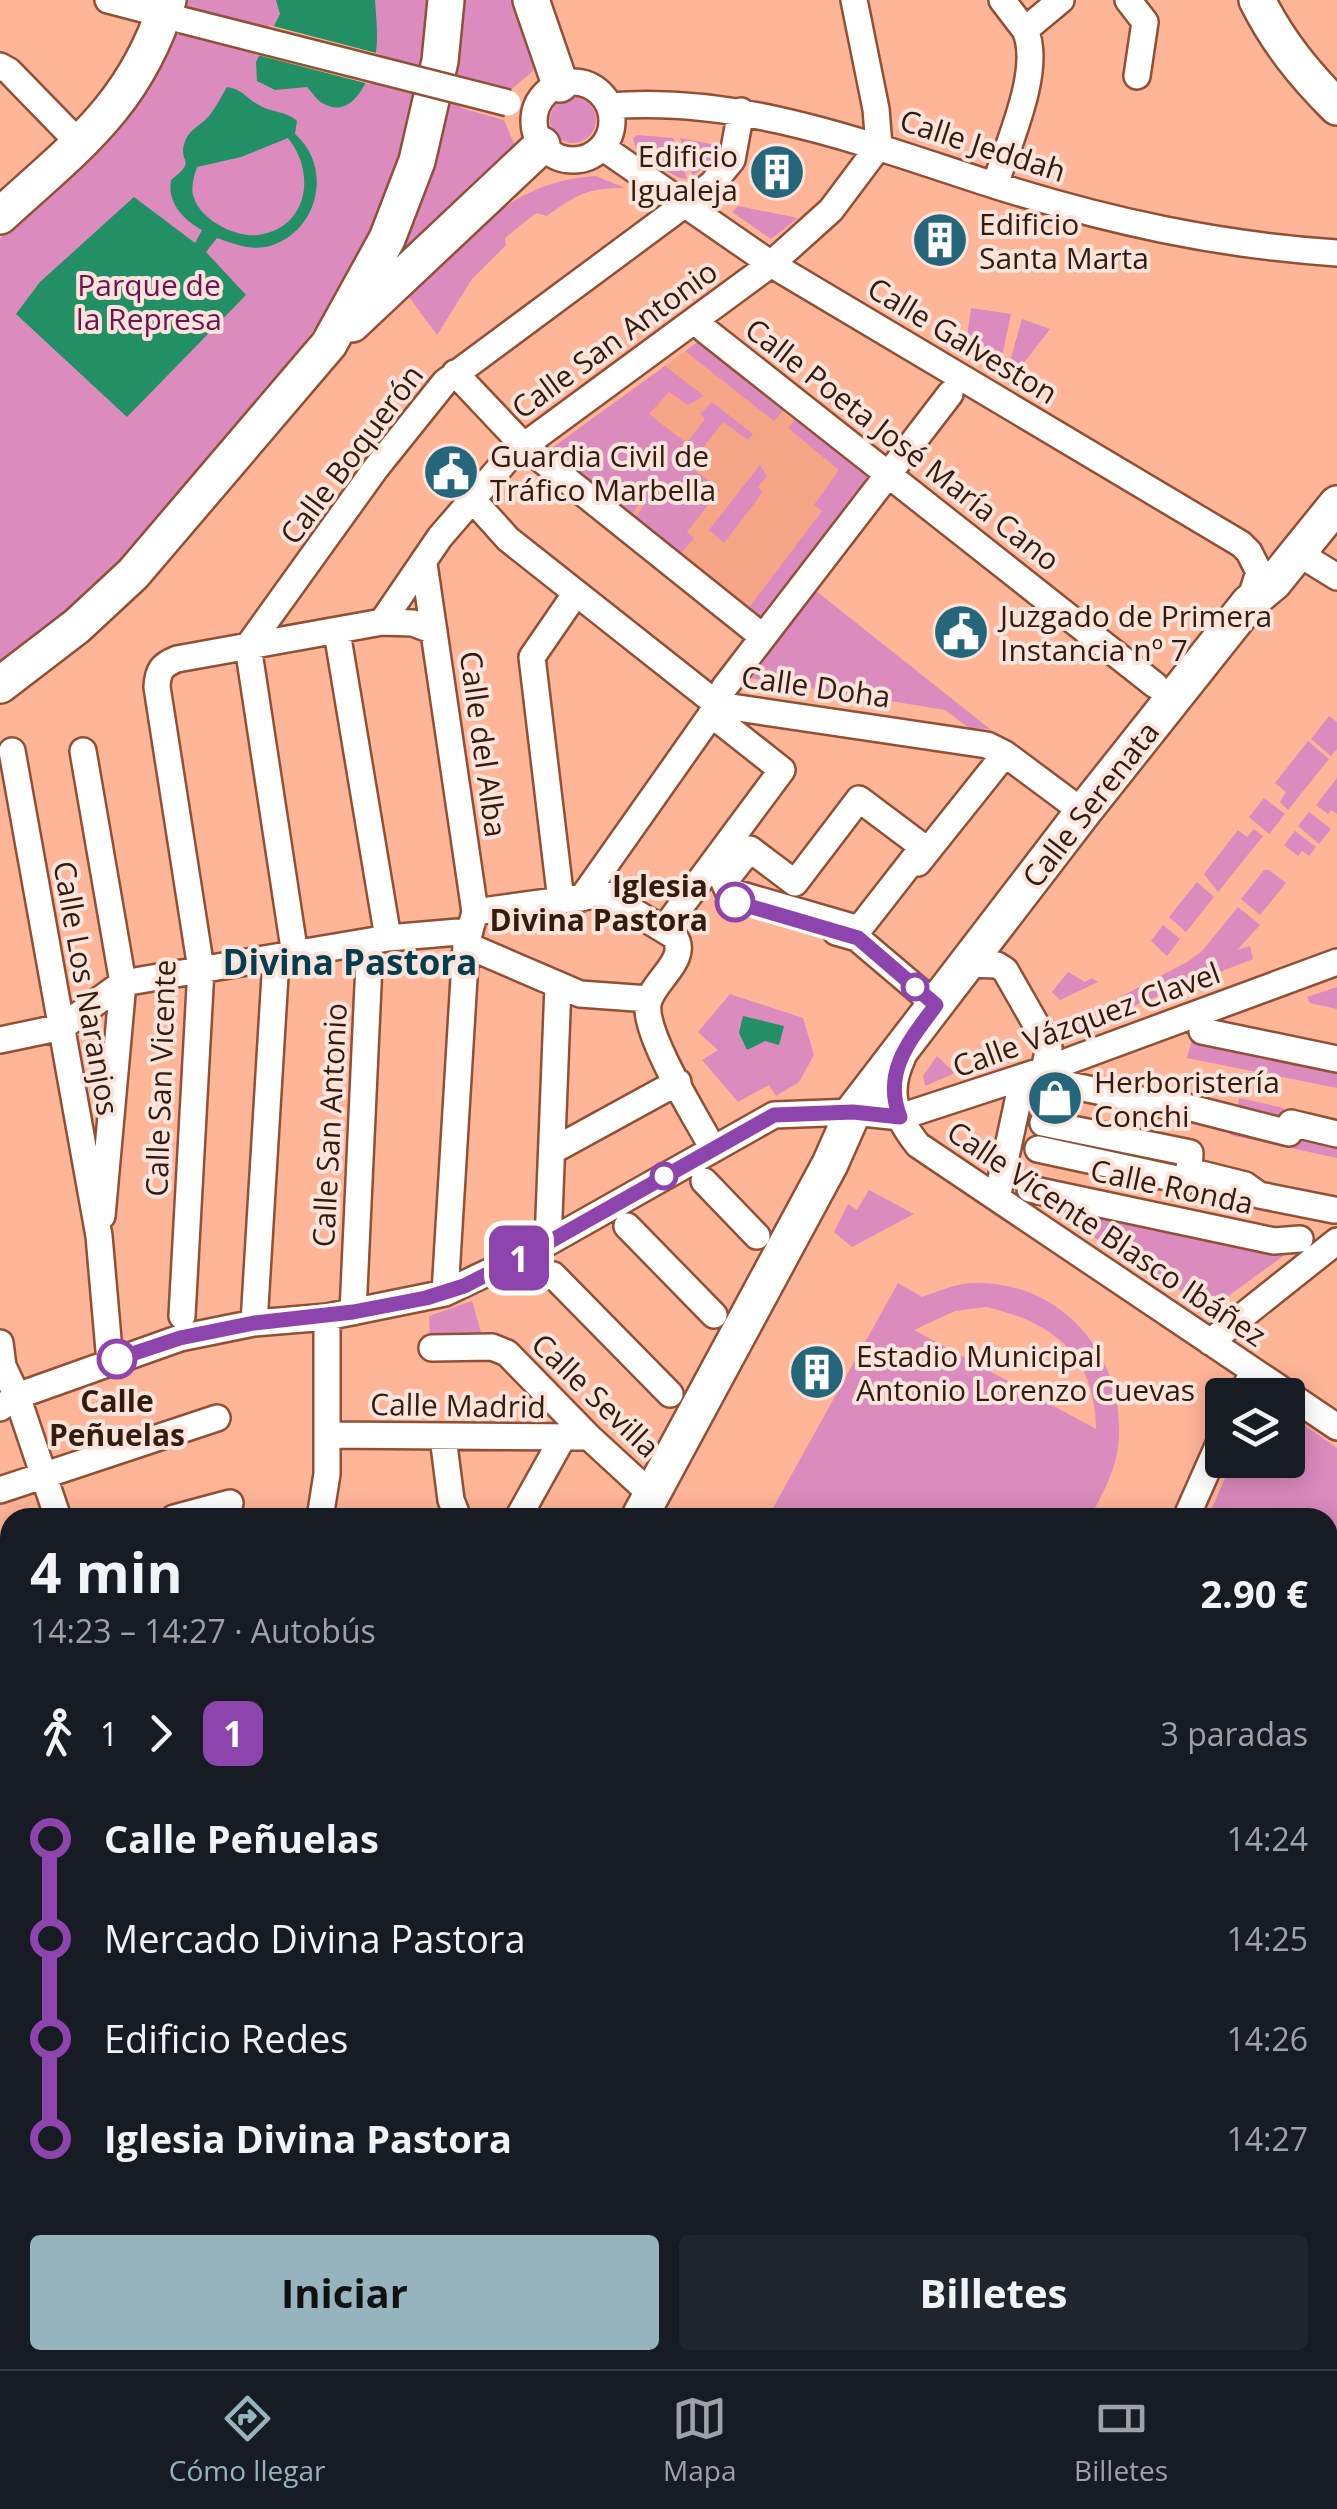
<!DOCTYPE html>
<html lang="es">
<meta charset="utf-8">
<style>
body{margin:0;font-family:"Open Sans",sans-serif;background:#20242c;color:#f1f3f6;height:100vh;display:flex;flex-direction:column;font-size:38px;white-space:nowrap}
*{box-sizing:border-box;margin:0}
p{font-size:32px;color:#9ea1a6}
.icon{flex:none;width:55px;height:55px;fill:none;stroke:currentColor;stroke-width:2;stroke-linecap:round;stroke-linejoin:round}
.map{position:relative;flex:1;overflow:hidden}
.details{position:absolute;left:0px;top:1508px;width:1338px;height:862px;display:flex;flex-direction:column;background:#171b24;border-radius:30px 30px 0 0;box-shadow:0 5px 25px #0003}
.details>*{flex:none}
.badge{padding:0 20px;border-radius:15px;font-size:35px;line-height:65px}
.controls{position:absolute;left:1205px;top:1378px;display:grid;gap:20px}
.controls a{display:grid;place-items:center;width:100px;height:100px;border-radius:10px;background:#171b24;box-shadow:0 5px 25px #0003;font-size:50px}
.map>.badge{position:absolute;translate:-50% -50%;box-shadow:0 0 0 5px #fff}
.legs{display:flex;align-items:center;gap:15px;height:110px;padding:0 30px;font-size:32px}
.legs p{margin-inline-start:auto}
.summary{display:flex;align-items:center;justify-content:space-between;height:170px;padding:0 30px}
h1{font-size:55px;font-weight:700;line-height:75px}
.action{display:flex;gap:20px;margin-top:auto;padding:20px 30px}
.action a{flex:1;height:115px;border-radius:10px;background:#95b4be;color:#111;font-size:40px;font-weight:700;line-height:115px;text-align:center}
.action a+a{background:#20242c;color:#f1f3f6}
ul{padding:0 30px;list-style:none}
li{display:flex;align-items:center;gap:35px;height:100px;font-size:38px}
li i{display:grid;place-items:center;width:15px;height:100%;margin:0 12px;background:currentColor}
li i::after{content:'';width:25px;height:25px;margin:-12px;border:8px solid;border-radius:50%;background:#171b24}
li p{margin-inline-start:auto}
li:first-child i{background:linear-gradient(#0000 50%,currentColor 0)}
li:last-child i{background:linear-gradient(currentColor 50%,#0000 0)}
.tab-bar{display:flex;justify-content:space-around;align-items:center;height:140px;border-top:2px solid #363941;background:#171b24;font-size:28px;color:#9ea1a6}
.tab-bar a{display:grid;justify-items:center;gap:5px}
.tab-bar .on{color:#95b4be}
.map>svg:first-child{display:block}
.built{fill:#f6a686}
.green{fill:#db8bbd;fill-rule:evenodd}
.water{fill:#228f65;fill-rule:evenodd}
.pier{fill:#ffb598}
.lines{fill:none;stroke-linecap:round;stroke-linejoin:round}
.street-casing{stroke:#905035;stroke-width:30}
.secondary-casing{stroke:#905035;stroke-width:40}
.primary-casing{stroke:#905035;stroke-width:45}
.street{stroke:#fff;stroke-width:25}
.secondary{stroke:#fff;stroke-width:35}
.primary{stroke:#fff;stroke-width:40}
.street-bridge-casing{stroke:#905035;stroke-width:30;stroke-linecap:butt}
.street-bridge{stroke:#fff;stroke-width:25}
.line-1-casing{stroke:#fff;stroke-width:22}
.line-1{stroke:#8e44ad;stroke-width:15}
.stop-1-dot{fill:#fff;stroke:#8e44ad;stroke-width:5}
.labels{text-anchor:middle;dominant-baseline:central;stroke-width:8;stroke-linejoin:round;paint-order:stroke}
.street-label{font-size:30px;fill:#351a0f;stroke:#fbe4db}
.poi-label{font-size:30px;fill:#351a0f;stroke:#fbe4db;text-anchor:start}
.park-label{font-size:30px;fill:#6d1454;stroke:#fbe4db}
.stop-label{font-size:30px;font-weight:bold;fill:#351a0f;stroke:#fbe4db;text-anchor:end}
.quarter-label{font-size:35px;font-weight:bold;fill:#043d4d;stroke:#fbe4db}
</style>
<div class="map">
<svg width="1337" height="2369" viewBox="0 0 1337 2369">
<rect width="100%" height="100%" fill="#ffb598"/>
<!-- built -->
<path class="built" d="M705 337 876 471 761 625 545 453Z"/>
<!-- green -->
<path class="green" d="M187 0H431L427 53 392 192 334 303 267 391 188 486 94 587 0 667V239L159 64Z
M461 0H518L534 61 533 71 512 89 470 78 461 108 504 120 516 148 383 277Z
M550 120a23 23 0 1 1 46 0a23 23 0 1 1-46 0Z
M637 135 673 138 687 179 680 178C662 168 636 160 633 138Z
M680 138 721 146 711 161 693 176Z
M596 176 625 188C588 188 577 194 547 216L536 213 505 238 506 245 472 279 437 335 408 296C467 239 509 181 596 176Z
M738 206 798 218 771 239 732 212Z
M971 308 1011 314 1002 356 967 336Z
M1022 319 1050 329 1020 368 1010 361Z
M705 337 790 403 774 421 685 351Z
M665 366 704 396 688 405 669 392 649 414 685 442 676 455 720 490 687 532 694 538 677 558 632 522 647 501 643 499 628 519 545 453Z
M712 402 753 434 748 440 723 422 696 457 678 454 705 419 700 414Z
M802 413 876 471 761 625 745 613 822 511 814 505 839 470 788 428Z
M760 465 767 476 758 487 763 492 724 543 709 530Z
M816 591 990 729 969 728 945 710 749 678Z
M1329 716 1337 722V749L1331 756 1311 739Z
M1308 741 1329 759 1288 810 1280 802 1286 792 1275 783Z
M1337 778V814L1331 810 1328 814 1316 805Z
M1264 798 1285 814 1269 834 1249 817Z
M1309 812 1331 829 1319 844 1298 826Z
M1254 829 1263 836 1218 892 1204 874 1238 830 1247 837Z
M1295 831 1316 847 1309 856 1302 851 1298 856 1284 845Z
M1264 870H1269L1286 883 1260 915 1241 899Z
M1197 882 1214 897 1186 932 1169 917Z
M1238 907 1260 925 1237 950 1250 946 1253 959 1064 1033 1069 1024 1187 962 1202 951Z
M1163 925 1180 939 1167 956 1151 941Z
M1068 972 1085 982 1092 978 1098 982 1060 1000 1052 992Z
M1337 987V1009L1310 1003 1307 997Z
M730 994 803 1018 814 1055 799 1082 776 1096 769 1085 738 1102 702 1060 718 1050 698 1032Z
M1206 1035 1337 1064V1088L1187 1058 1192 1040Z
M937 1056 955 1073 925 1086 923 1076Z
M1239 1098 1284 1108 1280 1125 1236 1115Z
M1232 1125 1337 1137V1158L1230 1135Z
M869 1190 914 1214 852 1247 834 1232 848 1204 857 1210Z
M1080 1206 1286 1254 1209 1310 1136 1259 1131 1261 1077 1226Z
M898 1283 922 1297C939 1291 957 1283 975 1283 1067 1281 1132 1365 1117 1454 1112 1477 1101 1497 1090 1517H768ZM986 1307C1054 1322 1095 1356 1096 1429L914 1330 955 1311Z
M472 1301 481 1332 490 1340 430 1339 429 1316Z
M1288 1414 1337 1448V1935L1328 1934V1518L1208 1517 1233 1460H1288Z"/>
<!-- water -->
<path class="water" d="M276 0H375C376 18 379 39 375 57 370 78 353 120 324 104 317 101 313 93 307 87L275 90 257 81 256 62 280 14Z
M227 87C242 89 245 97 257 104 270 113 285 110 297 121L295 134C333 167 319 231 270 246 250 251 235 244 217 238L206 252 246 295 127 417 16 314 40 282 134 197 195 243 202 230C183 220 167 202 171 180 200 158 175 164 186 139 191 128 202 125 209 116 216 107 221 97 227 87ZM288 138C316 172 309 228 258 235 236 238 201 220 194 198 190 188 194 177 197 167L241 157Z
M743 1016 784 1026 779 1045 765 1041 747 1050 739 1033Z"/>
<!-- pier -->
<path class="pier" d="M269 25 380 54 369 84 254 54Z"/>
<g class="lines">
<!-- street casing -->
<g class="street-casing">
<path id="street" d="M108 0 177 18
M1002 0 1025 30
M1128 0 1145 22 1137 76
M0 66 9 71 80 144
M534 121a39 39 0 1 1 78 0a39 39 0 1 1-78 0Z
M609 106C743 95 869 145 994 185 1108 221 1217 245 1337 253
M602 147 771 264 1241 544 1249 552 1259 572 1249 603
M995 185C1008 144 1043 69 1025 30L1061 0
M705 330 1155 685
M455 373 524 446
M537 456 763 637
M472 499 508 539 718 705 987 745 1005 754 1083 812
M1298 553 1337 577
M424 564 475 912 466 945 445 1293
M382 622 413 623 434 631
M337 632 388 938
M724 688 950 394
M12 751 99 1236 110 1362
M83 751 123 983 102 1216
M859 799 923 847 859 929 728 891 724 882 750 849 795 883Z
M918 863 1005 754
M582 898 718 705
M561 901 532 657 576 593
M475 912 605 894 674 936C691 959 652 981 648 1004 644 1035 696 1117 712 1147
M664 929 782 770 711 714
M836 932 857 938 936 1005
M466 945 580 994 649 999
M295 955 248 646 376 468 445 382 712 184 732 160 741 111
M965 964 997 965 1005 970 1049 1047 1044 1070 1019 1096 997 1198
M1202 1031 1337 1059
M0 1040 62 1027 123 983 388 938 470 931
M902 1059C886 1093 895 1116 918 1145L1337 1427
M1064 1084 1175 1107 1183 1106 1289 1133 1291 1123 1337 1134
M1043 1123 1190 1153 1189 1171
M1038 1149 1186 1181 1189 1171 1245 1185 1259 1195 1334 1210
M552 1151 678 1082
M704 1181 757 1236
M1030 1189 1274 1241 1300 1239
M627 1226 714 1315
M548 1242 558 986
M553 1275 670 1394
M353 1312 370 942
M182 1316 201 969 157 687C158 670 162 665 177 659L382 622 440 537 510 456 771 264 831 210 879 146 876 109 854 0
M254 1323 276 959
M1210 1342 1337 1241
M0 1343 3 1366 17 1396 58 1518
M432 1348 492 1347 507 1353 589 1437 652 1495
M1242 1395 1253 1371
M0 1408 17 1396 180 1338 254 1323 327 1317 445 1293 533 1251 774 1115 853 1112 900 1117 1044 1070 1337 962
M327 1435 589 1437
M443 1437 451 1500 458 1518
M0 1490 217 1418
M174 1518 230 1503
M320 1518 327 1474V1317
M518 1518 562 1439
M1186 1518 1222 1437
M0 1587 10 1581
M0 1803 10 1813
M1328 1956 1337 1957
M0 2026 10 2037
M0 2139H10
M0 2262 10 2264
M280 2360 301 2369
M556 2360 571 2369
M1224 2360 1239 2369
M827 2369 831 2360
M1327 2369 1337 2347"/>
</g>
<!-- secondary casing -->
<g class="secondary-casing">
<path id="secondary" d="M531 0 560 84
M1257 0C1278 42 1304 74 1337 107
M0 216C77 146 136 104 168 0
M352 324 542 145
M0 685 77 626 133 574 329 344 387 239 417 161 440 61 446 0
M639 1518 830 1164 853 1112 1083 812 1249 603 1274 582 1337 504"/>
</g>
<!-- primary casing -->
<g class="primary-casing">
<path id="primary" d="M0 2183 10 2186
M0 2220 10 2223
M374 2360 393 2369
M464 2360 480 2369"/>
</g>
<!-- street -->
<use href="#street" class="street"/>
<!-- secondary -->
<use href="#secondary" class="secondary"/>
<!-- primary -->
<use href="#primary" class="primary"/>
<!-- street-bridge casing -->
<g class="street-bridge-casing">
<path id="street-bridge" d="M182 20 508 103"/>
</g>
<!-- street-bridge -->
<use href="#street-bridge" class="street-bridge"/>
</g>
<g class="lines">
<!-- line-1 casing -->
<g class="line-1-casing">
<path id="line-1" d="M117 1359 180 1338 254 1323 353 1312 426 1298 464 1286 533 1251 774 1115 853 1112 900 1117C882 1072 910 1040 936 1005L858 938 735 902"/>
</g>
<!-- line-1 -->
<use href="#line-1" class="line-1"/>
</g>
<!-- icons -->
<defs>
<g id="building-disc" transform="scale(2.875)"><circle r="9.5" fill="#25667a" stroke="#fbe4db"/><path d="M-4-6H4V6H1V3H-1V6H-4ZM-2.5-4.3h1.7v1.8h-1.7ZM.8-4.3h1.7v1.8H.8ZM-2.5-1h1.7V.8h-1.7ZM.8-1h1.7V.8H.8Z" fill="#fff"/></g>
<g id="civic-disc" transform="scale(2.875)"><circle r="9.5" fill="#25667a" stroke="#fbe4db"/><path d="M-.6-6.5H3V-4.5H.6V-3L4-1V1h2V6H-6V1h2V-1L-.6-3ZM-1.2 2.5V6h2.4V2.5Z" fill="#fff"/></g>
<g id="shop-disc" transform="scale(2.875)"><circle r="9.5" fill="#25667a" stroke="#fbe4db"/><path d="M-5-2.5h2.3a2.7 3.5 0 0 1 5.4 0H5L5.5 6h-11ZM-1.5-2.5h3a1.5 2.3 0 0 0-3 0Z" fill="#fff"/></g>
</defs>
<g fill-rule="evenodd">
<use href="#building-disc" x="777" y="172"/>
<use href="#building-disc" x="940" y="240"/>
<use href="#civic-disc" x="451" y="472"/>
<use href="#civic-disc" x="961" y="632"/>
<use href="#shop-disc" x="1055" y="1098"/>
<use href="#building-disc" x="817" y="1372"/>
</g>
<!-- markers -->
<g class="stop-1-dot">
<circle cx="735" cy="902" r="18"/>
<circle cx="915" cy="987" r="12"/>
<circle cx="664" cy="1176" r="12"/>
<circle cx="117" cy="1359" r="18"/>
</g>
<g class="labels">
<!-- street labels -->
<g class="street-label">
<text transform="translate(983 145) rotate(18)">Calle Jeddah</text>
<text transform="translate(614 339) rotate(-36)">Calle San Antonio</text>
<text transform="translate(963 340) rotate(31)">Calle Galveston</text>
<text transform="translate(903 444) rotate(38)">Calle Poeta José María Cano</text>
<text transform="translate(351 454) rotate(-53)">Calle Boquerón</text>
<text transform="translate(816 686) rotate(8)">Calle Doha</text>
<text transform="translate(484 744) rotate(82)">Calle del Alba</text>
<text transform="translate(1090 804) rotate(-52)">Calle Serenata</text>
<text transform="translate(87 988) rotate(80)">Calle Los Naranjos</text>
<text transform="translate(1086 1019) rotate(-20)">Calle Vázquez Clavel</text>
<text transform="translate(160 1078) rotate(-88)">Calle San Vicente</text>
<text transform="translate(329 1125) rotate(-87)">Calle San Antonio</text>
<text transform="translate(1172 1186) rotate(12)">Calle Ronda</text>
<text transform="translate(1107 1233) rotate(34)">Calle Vicente Blasco Ibáñez</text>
<text transform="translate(596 1395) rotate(44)">Calle Sevilla</text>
<text transform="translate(458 1405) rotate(1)">Calle Madrid</text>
</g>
<!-- poi labels -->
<g class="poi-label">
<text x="738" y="155" text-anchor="end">Edificio<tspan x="738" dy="34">Igualeja</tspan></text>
<text x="979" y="223">Edificio<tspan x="979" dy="34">Santa Marta</tspan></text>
<text x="490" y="455">Guardia Civil de<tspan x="490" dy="34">Tráfico Marbella</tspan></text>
<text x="1000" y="615">Juzgado de Primera<tspan x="1000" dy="34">Instancia nº 7</tspan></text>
<text x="1094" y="1081">Herboristería<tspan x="1094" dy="34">Conchi</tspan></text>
<text x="856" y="1355">Estadio Municipal<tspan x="856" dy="34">Antonio Lorenzo Cuevas</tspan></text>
</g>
<!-- park labels -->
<g class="park-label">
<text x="149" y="284">Parque de<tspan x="149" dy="34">la Represa</tspan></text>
</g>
<!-- stop labels -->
<g class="stop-label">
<text x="708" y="885">Iglesia<tspan x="708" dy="34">Divina Pastora</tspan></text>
<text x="117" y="1400" text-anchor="middle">Calle<tspan x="117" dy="34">Peñuelas</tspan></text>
</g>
<!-- quarter labels -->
<g class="quarter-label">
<text x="350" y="961">Divina Pastora</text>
</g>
</g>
</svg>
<div class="controls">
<a><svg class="icon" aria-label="layers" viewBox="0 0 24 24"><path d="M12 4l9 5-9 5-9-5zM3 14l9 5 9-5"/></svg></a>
</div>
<b class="badge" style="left:519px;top:1258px;background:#8e44ad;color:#fff">1</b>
<section class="details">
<div class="summary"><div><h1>4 min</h1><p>14:23 – 14:27 · Autobús</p></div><b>2.90 €</b></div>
<div class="legs"><svg class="icon" aria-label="walk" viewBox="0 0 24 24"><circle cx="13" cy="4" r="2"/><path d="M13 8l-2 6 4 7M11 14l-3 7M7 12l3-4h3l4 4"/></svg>1<svg class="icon" aria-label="forward" viewBox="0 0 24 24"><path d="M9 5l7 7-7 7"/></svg><b class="badge" style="background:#8e44ad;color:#fff">1</b><p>3 paradas</p></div>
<ul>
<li><i style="color:#8e44ad"></i><b>Calle Peñuelas</b><p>14:24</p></li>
<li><i style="color:#8e44ad"></i><span>Mercado Divina Pastora</span><p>14:25</p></li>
<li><i style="color:#8e44ad"></i><span>Edificio Redes</span><p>14:26</p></li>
<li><i style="color:#8e44ad"></i><b>Iglesia Divina Pastora</b><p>14:27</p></li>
</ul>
<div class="action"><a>Iniciar</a><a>Billetes</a></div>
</section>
</div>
<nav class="tab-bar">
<a class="on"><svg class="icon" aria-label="directions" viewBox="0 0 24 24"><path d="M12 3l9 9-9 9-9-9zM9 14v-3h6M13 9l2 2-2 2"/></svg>Cómo llegar</a>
<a><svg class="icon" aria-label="map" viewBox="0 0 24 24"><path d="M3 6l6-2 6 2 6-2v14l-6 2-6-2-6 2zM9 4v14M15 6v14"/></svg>Mapa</a>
<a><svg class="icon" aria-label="tickets" viewBox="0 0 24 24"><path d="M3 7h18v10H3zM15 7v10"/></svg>Billetes</a>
</nav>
